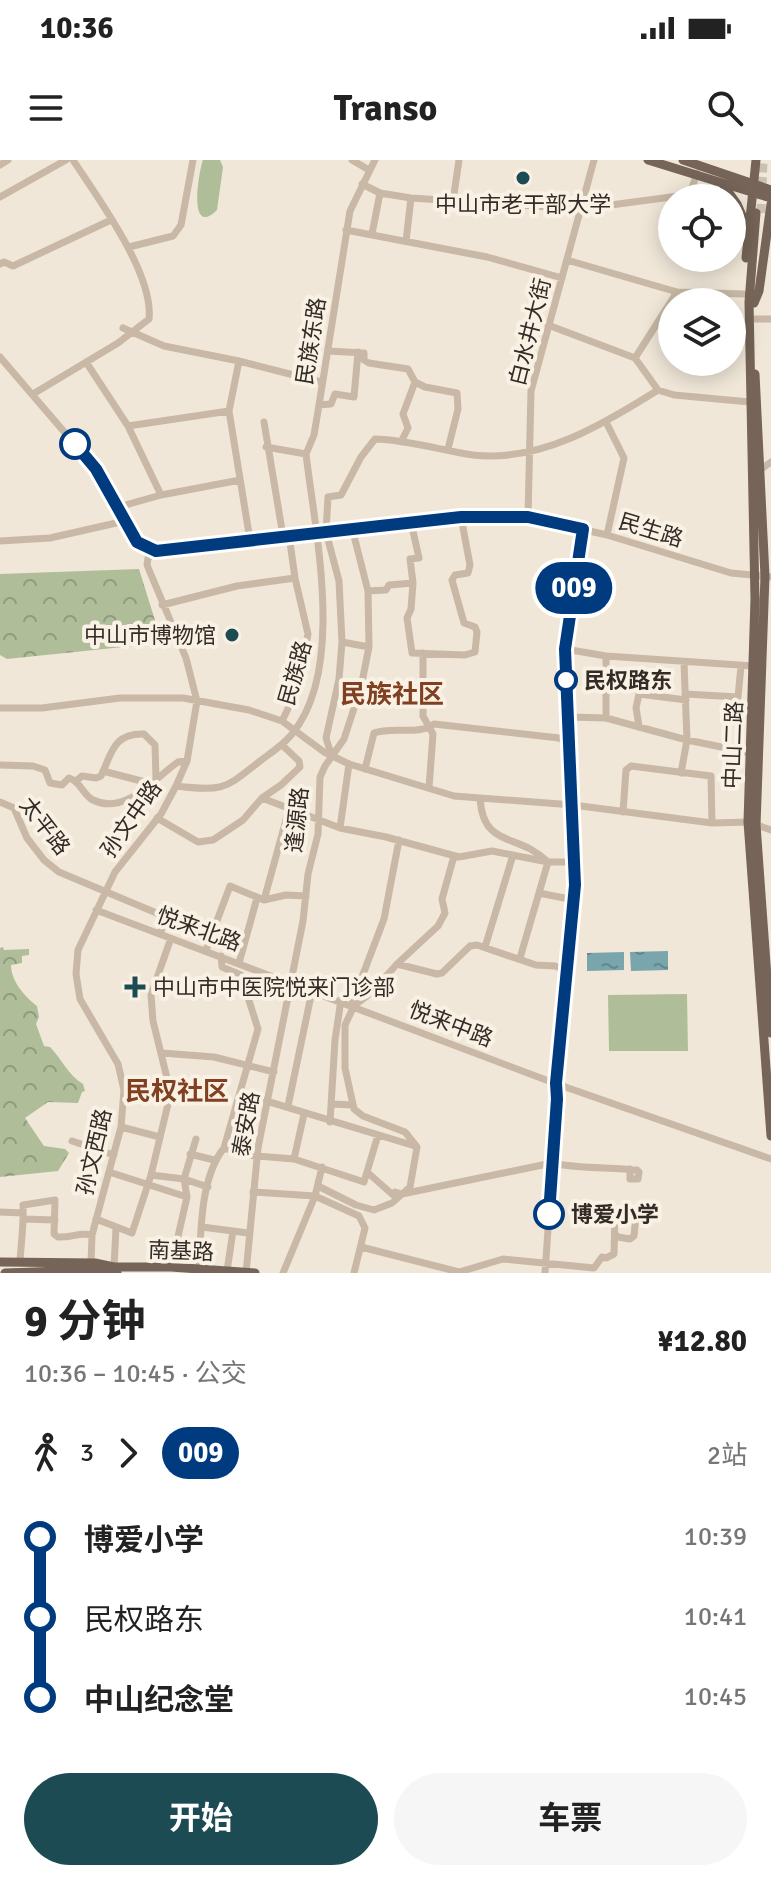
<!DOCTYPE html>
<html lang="zh">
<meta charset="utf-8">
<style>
body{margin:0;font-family:Signika,"Noto Sans SC",sans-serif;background:#f6f6f6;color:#222;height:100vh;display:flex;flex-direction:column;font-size:30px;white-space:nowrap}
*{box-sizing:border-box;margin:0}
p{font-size:26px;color:#767676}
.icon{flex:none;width:44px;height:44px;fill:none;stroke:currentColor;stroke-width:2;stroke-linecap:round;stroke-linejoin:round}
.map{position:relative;height:1113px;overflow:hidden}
.details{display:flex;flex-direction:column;background:#fff;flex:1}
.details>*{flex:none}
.badge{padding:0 16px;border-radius:26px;font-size:28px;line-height:52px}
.buttons{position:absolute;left:658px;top:24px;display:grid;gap:16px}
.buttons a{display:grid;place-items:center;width:88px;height:88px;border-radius:50%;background:#fff;box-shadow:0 4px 20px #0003;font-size:40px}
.map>.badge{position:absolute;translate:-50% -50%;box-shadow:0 0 0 4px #fff}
.legs{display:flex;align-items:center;gap:12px;height:88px;padding:0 24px;font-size:26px}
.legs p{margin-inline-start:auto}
.overview{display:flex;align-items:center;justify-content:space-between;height:136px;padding:0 24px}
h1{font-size:44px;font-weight:700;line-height:60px}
.button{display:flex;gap:16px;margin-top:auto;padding:16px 24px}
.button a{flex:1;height:92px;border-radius:48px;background:#1d4b53;color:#fff;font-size:32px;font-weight:700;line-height:92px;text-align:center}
.button a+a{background:#f6f6f6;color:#222}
ul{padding:0 24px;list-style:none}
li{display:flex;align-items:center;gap:28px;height:80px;font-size:30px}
li i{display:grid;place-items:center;width:12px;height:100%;margin:0 10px;background:currentColor}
li i::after{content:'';width:20px;height:20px;margin:-10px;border:6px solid;border-radius:50%;background:#fff}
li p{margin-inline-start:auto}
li:first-child i{background:linear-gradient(#0000 50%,currentColor 0)}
li:last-child i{background:linear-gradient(currentColor 50%,#0000 0)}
.status{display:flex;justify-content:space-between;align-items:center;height:56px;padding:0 40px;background:#fff;direction:ltr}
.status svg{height:22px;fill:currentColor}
header{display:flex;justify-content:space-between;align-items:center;height:104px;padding:0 24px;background:#fff;font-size:36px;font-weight:700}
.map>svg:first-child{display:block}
.grass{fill:#afbe99}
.park{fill:url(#park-crowns)}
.water{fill:url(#water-ripples)}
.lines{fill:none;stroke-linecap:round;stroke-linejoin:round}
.major-tunnel{stroke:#cac1b4;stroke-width:9;stroke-dasharray:9 4.5;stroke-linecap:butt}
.minor{stroke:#c8b8a5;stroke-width:7}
.major{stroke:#756457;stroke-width:9}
.line-1-casing{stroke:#fff;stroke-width:18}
.line-1{stroke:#003b80;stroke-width:12}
.poi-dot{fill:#1d4b53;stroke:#f8f1e4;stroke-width:3}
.stop-1-dot{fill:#fff;stroke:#003b80;stroke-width:4}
.labels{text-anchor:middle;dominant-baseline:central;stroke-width:8;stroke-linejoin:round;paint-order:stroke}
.poi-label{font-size:22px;fill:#332b26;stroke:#f8f1e4}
.street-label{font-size:22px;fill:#332b26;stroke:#f8f1e4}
.stop-label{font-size:22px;font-weight:bold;fill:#332b26;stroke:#f8f1e4;text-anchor:start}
.quarter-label{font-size:26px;font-weight:bold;fill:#804021;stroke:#f8f1e4}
</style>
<div class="status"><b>10:36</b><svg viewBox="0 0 49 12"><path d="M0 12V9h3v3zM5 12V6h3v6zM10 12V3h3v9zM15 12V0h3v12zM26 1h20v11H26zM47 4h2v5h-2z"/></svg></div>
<header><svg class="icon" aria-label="menu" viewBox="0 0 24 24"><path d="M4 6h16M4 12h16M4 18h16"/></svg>Transo<svg class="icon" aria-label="search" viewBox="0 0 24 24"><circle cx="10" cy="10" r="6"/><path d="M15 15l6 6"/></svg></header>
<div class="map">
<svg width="771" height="1113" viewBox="0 0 771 1113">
<defs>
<pattern id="park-crowns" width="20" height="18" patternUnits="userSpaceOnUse" patternTransform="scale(2)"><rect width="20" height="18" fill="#afbe99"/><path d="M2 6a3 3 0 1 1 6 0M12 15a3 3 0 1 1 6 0" fill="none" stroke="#8f9b7d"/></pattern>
<pattern id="water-ripples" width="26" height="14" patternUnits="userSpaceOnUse" patternTransform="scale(2)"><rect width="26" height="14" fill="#78a6ac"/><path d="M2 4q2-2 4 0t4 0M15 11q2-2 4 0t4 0" fill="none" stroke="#63878c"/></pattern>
</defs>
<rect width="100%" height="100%" fill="#f0e7d8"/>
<!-- grass -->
<path class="grass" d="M203 0H220L223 7 217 50C187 79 199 10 203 0Z
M687 834 688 891H609L608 835Z"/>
<!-- park -->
<path class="park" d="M139 409 158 470 133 486 7 499 0 495V414Z
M3 787 4 790 29 789V795L22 796V803L11 805C11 821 25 837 37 846L39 857 36 864 44 886 50 887C61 898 69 916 83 924L85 931 82 932 78 943 48 942 25 958 44 986 65 989 69 993 58 1011 0 1017V788Z"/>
<!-- water -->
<path class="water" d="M668 791V810L631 811 630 792Z
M624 792V810L587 811V793Z"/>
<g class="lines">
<!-- major-tunnel -->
<path class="major-tunnel" d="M761 53 763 0"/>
<!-- minor -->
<path class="minor" d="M352 0 369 10
M0 5 8 0
M362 24 380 33 411 38 581 49 686 35 691 31 697 13
M0 37 66 0
M453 41 459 0
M346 70 487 97 562 118
M372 74 380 33
M406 81 411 38
M129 87 173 76 181 65 193 0
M567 100 677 132 744 134
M0 104 4 102 13 106 111 60
M754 159H771
M548 165 635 198 658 230 674 235 750 242
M123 168 164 186 239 201 321 222
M328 191 364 193V200L369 203 408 209 415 222 425 227 457 233 458 249 448 289
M0 197 96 309 137 382 156 391 384 364 461 357H528L607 375 731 413 771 417
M635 198 677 132
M239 201 229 251 250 380
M86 202 128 266 161 335
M33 234 118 183 149 159C154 114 98 38 73 0
M319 245 331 244 335 234 354 237 358 192
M264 262 283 376
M606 262 624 298 607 375
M128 266 229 251
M402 280 408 268 403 254 415 222
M266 287 306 294
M760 310 771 302
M118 347 161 335 240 320
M528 357 531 231 594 0
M411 362 419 398 410 399 413 423 411 449 407 458 412 493 465 495 475 492 477 472 475 467 464 463 452 420 455 415 468 413 470 405 461 357
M0 381 50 378 125 361
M368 431 386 430 389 425 413 423
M162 445 237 426 295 418
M342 482 369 487
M565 489 606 496 754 506
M423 493V556L433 574 429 628
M606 496V558
M685 534 738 537 741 506
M0 548H42L120 538H183L249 550 282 561 324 592 349 604 454 636 573 645 712 663 748 662 771 670
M569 557 606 558 687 580 751 593
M282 561 297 530 308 474 295 418 289 375
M639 566 636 548 639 534 686 540
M332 597 326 578 339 519 342 482 339 421 326 372 328 337 341 335 361 297 375 279C409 280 440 290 473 295 540 303 604 264 658 230
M0 605 33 606 45 610 50 623 62 625 69 618C81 622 83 635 93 640 125 656 155 618 178 602L187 601
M365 609 374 573C393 566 418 576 434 564L559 578 570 584
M103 611 149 623
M681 613 687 580 684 502
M76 621 82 616 96 618 101 616C112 593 113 573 144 574L155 585 156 618
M176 626C227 632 225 628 264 598 274 591 284 584 292 574 346 509 315 372 306 294L314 275 319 245 350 51 375 0
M262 638 340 668 386 677 459 697 492 691 548 702H574
M480 638C483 689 518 672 548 702L520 798
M0 642 14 648 27 678 44 700 59 712 166 757 160 774
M623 652 626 610 631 606 711 616 712 663
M157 658 198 682 213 680 243 660 262 638 281 625 300 607 299 601 282 585
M340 668 349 604
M539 733 574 740
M264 740 289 649
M96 750 554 923 771 999
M485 787 513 695
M206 790 230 726 264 740 286 735 306 736
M239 803 257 738
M397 804 437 814 442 813 470 786 477 785 536 805 555 806 563 809 567 815
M351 846 384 759 399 680
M162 893 214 897 274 912
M240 933 415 986
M332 944 353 945
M288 946 312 831
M330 962 335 880 341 840
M121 967 160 977
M72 981 114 995
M224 988 245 995 294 999 364 1022 378 975
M190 994 214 1000
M294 999 304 954
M109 1012 187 1037
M367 1012 393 1035 395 1032 402 1034 552 1003C580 1009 609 1007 637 1010L639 1012 638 1019H630V1009
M151 1015 184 1019 208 1027
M318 1026 356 1045 374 1050 392 1043 410 1027 417 987 405 972 363 956 354 949 345 908V865L354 846 372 832 397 804 438 766 445 753 442 739 454 696
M253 1032 315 1036 359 1056 365 1068 354 1113
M0 1052 23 1053
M24 1059 55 1060
M96 1059 132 1073 151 1015 168 944 167 918 153 861 151 835 171 778
M202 1067 248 1073
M361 1087 459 1112 503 1099 594 1108 602 1097 606 1098 614 1094 615 1053 634 1051 636 1056 634 1076 630 1079 618 1077 615 1074
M20 1102C21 1083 24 1064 23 1045L55 1040 54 1074 58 1077C71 1078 79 1072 92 1075
M91 1103 92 1075 121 967 124 930 118 904 80 839 76 814 78 790 115 712 161 654 176 626 187 601 197 541 186 498 147 405 148 398 156 391
M114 1107 116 1068
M171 1107 187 1037 184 1019 196 979
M199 1109C201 1071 200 1018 224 988L258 869 241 815 222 807 221 796
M227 1111 233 1071
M246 1113 258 988 303 761 308 714 318 674 320 617 325 606 344 579 361 527 369 487 368 431 352 368
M283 1113 315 1036 322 1007
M545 1113 557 939 556 923 575 725 565 489 583 369"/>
<!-- major -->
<path class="major" d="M648 0 771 38
M683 0 771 30
M722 23 737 44 748 69
M756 53 749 142 755 439 748 662 771 976
M746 98 756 0
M754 143 759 131 771 44
M755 214 765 416 756 665 771 873
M0 1102 95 1103 114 1107H171L255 1113
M5 1113 90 1110 117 1113"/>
</g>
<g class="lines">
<!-- line-1 casing -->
<g class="line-1-casing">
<path id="line-1" d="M75 284 96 309 137 382 156 391 461 357H528L583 369 565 489 575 725 556 923 557 939 549 1054"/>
</g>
<!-- line-1 -->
<use href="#line-1" class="line-1"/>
</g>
<!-- markers -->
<g class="poi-dot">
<circle cx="523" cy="18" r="8"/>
<circle cx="232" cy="475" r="8"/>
<path d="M131 815h8v8h8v8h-8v8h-8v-8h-8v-8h8z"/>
</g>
<g class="stop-1-dot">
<circle cx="75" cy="284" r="14"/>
<circle cx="566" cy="520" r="10"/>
<circle cx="549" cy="1054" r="14"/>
</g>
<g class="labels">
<!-- poi labels -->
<g class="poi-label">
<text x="523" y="44">中山市老干部大学</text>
<text x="216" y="475" text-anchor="end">中山市博物馆</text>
<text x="153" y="827" text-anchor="start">中山市中医院悦来门诊部</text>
</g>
<!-- street labels -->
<g class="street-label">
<text transform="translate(530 172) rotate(-76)">白水井大街</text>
<text transform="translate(311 181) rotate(-81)">民族东路</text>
<text transform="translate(651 370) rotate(17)">民生路</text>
<text transform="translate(295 513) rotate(-74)">民族路</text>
<text transform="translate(733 585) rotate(-88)">中山二路</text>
<text transform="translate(131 659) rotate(-55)">孙文中路</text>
<text transform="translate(297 660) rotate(-84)">逢源路</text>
<text transform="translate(45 666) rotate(52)">太平路</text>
<text transform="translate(199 769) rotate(20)">悦来北路</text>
<text transform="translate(451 864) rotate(21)">悦来中路</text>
<text transform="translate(246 964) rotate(-80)">泰安路</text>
<text transform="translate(94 992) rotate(-77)">孙文西路</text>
<text transform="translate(181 1091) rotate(2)">南基路</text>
</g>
<!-- stop labels -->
<g class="stop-label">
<text x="584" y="520">民权路东</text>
<text x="571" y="1054">博爱小学</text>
</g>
<!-- quarter labels -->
<g class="quarter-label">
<text x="392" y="535">民族社区</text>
<text x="177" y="932">民权社区</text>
</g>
</g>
</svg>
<div class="buttons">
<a><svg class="icon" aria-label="locate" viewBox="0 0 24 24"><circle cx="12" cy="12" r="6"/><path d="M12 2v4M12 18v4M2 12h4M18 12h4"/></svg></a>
<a><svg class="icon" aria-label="layers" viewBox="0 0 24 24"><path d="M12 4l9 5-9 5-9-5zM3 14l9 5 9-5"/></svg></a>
</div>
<b class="badge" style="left:574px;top:428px;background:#003b80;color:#fff">009</b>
</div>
<section class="details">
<div class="overview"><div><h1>9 分钟</h1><p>10:36 – 10:45 · 公交</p></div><b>¥12.80</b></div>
<div class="legs"><svg class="icon" aria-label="walk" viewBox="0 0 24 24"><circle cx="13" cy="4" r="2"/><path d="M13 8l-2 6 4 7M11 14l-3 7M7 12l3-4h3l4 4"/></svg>3<svg class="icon" aria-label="forward" viewBox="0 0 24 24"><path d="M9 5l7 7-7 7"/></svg><b class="badge" style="background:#003b80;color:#fff">009</b><p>2站</p></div>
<ul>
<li><i style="color:#003b80"></i><b>博爱小学</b><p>10:39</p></li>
<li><i style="color:#003b80"></i><span>民权路东</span><p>10:41</p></li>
<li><i style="color:#003b80"></i><b>中山纪念堂</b><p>10:45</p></li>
</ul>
<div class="button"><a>开始</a><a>车票</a></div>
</section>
